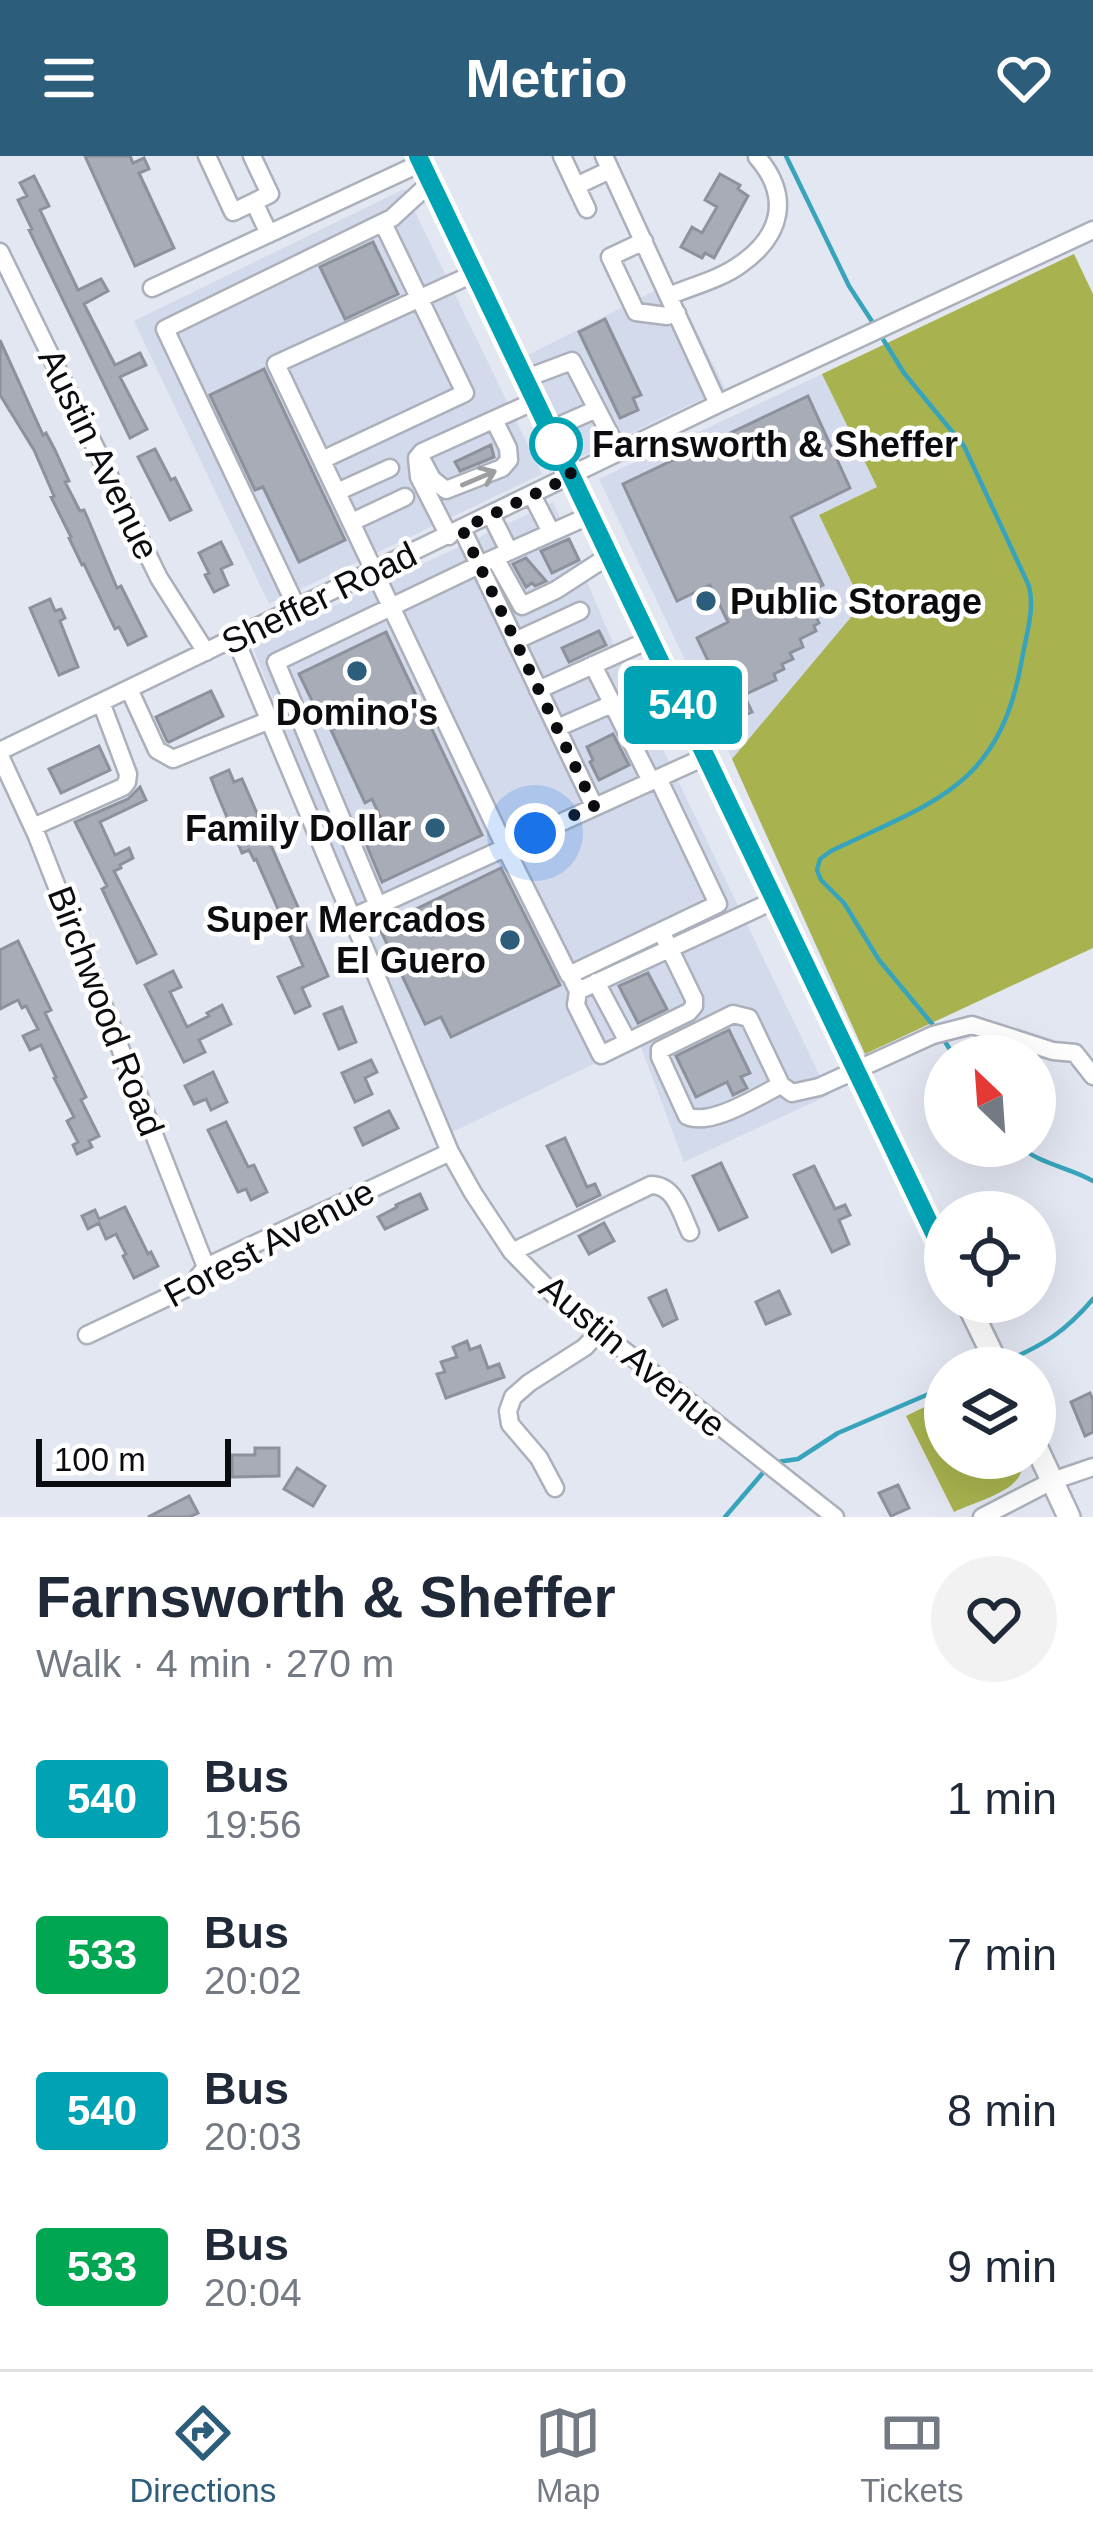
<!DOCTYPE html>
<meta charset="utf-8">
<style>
body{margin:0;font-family:Helvetica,sans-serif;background:#f2f2f3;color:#1f2937;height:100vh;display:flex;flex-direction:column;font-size:45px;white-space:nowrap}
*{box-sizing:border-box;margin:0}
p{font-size:39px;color:#747a83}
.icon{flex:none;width:66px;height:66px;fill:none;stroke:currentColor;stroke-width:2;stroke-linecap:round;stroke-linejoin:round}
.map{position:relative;height:1361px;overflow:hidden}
.sheet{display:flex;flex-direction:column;background:#fff;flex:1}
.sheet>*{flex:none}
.badge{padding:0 24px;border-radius:9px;font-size:42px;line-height:78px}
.needle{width:78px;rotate:335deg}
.fabs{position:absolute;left:924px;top:879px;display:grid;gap:24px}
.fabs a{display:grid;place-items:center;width:132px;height:132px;border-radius:50%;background:#fff;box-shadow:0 12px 48px #0002;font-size:60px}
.scale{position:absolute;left:36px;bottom:30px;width:195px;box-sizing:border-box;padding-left:12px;border:6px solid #0b0c10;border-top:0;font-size:33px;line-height:42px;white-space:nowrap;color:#0b0c10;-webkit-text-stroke:9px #fff;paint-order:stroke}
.you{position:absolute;width:60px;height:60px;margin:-30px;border:9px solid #fff;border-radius:50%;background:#1a73e8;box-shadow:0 0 0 18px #1a73e833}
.map>.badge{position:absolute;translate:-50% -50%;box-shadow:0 0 0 6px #fff}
.round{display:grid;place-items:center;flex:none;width:126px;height:126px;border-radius:63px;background:#f2f2f3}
.headline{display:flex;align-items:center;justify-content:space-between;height:204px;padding:0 36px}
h1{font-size:57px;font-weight:600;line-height:90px}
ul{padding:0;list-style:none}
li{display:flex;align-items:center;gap:36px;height:156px;padding:0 36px}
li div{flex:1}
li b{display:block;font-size:45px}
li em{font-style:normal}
li .badge{min-width:132px;font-weight:700;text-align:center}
header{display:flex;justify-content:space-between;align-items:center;height:156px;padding:0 36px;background:#2c5d7b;color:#fff;font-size:54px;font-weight:600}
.dock{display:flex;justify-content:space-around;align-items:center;height:168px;border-top:3px solid #e0e1e3;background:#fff;font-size:33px;color:#747a83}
.dock a{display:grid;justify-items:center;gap:6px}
.dock .on{color:#2c5d7b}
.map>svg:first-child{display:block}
.built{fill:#d3daec}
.forest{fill:#a8b34f}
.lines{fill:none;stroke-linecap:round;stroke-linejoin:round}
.stream{stroke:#38a4bb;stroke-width:4.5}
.building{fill:#a7acb6;stroke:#8d919c;stroke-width:3}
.minor-casing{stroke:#abb0ba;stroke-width:21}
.major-casing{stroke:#abb0ba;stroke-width:26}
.minor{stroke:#fff;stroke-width:16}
.major{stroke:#fff;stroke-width:21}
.oneway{stroke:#9d9e9f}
.line-casing{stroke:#fff;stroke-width:27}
.line{stroke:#00a3b4;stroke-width:18}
.walk{stroke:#0b0c10;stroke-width:12;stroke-dasharray:0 21.6}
.stop-dot{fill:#fff;stroke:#00a3b4;stroke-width:6}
.poi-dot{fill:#2c5d7b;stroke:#fff;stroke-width:4.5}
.labels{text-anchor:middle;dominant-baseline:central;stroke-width:9;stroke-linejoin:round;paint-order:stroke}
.stop-label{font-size:36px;font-weight:bold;fill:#0b0c10;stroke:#fff;text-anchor:start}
.street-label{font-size:36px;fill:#0b0c10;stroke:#fff}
.poi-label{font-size:36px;font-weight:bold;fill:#0b0c10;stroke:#fff;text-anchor:end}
</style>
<header><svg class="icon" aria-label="menu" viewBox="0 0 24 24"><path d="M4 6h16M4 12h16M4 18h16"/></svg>Metrio<svg class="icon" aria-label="heart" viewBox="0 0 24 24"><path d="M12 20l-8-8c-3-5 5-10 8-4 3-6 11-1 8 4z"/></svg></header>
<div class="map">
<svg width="1093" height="1361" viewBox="0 0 1093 1361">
<rect width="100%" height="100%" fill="#e3e7f2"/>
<!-- built -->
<path class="built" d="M404 33 542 318 269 448 134 165Z
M672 126 725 232 576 303 528 199Z
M822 218 878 332 819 360 862 448 732 603 599 323Z
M553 346 622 508 829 939 684 1006 639 886 444 980 252 489Z"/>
<!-- forest -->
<path class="forest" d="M1074 98 1093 138V792L865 898 732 603 862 448 819 359 877 331 822 218Z
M945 1241V1302H1020C1021 1310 1023 1315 1018 1322 1006 1339 972 1347 954 1356L906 1260Z"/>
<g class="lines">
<!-- stream -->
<path class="stream" d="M786 0 849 130 875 170
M881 180 904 217 964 290 1029 430C1035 454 1026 479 1022 503 1000 631 935 645 831 695L820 703 817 714 821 724 844 747 879 804 938 875
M944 884 954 900
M1020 990C1037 1007 1071 1012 1093 1025
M1006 1205C1044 1189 1066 1175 1093 1143
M777 1306 798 1303 838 1277 945 1231
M725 1361 767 1312"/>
</g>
<!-- building -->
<path class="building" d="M85 0H130L133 7 144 2 149 13 139 17 174 92 135 110Z
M720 18 740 29 738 33 748 40 714 102 705 97 702 102 681 91 692 71 702 77 717 51 705 44Z
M34 20 49 50 40 54 78 134 101 123 108 135 84 148 115 209 140 197 146 209 120 221 147 273 130 282 29 74 32 73 18 44 27 40 20 27Z
M373 86 398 138 345 163 320 111Z
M605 163 641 239 633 242 638 254 620 262 579 176Z
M0 184 43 279 46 277 55 294 69 325 65 326 80 355 84 354 88 363 117 432 121 430 146 480 128 489 119 471 115 473 84 408 82 409 69 382 71 381 51 341 54 340 34 294 0 239Z
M264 213 345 384 299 406 263 331 255 334 210 239Z
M808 240 850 332 791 361 823 429 805 438 819 467 814 470 816 475 800 483 803 491 790 497 793 503 782 508 784 513 774 518 776 524 744 539 752 556 736 563 697 482 728 466 710 429 677 445 623 328Z
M491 289 494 301 460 315 455 306Z
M155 293 171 324 175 322 191 354 170 364 138 301Z
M569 383 579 404 552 417 541 395Z
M221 386 232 408 221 413 228 429 214 436 205 419 209 417 199 397Z
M526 402 546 425 535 430 532 427 526 431 513 408Z
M50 443 55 455 61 453 65 462 60 465 78 511 59 519 30 452Z
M599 475 606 489 569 506 562 492Z
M386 476 482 679 382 726 367 690 389 680 372 643 365 647 331 574 339 571 328 550 317 555 299 518Z
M211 535 223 560 169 586 167 585 156 561Z
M613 578 629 609 599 624 590 606 593 604 587 591Z
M99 590 110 614 61 637 49 613Z
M229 614 234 626 242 623 328 820 302 832 310 850 295 857 278 821 303 810 256 703 254 704 249 694 242 697 216 635 211 622Z
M140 631 146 644 100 666 115 699 129 692 133 702 120 709 121 712 114 715 156 798 137 807 102 733 107 730 75 666 128 643Z
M501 712 560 829 451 881 441 861 425 868 379 771Z
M18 785 51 854 45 857 86 941 81 944 99 980 89 985 92 991 77 998 73 989 78 986 67 965 74 961 54 922 56 921 41 889 30 894 23 880 38 873 26 850 22 852 18 844 0 853V794Z
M173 815 181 831 170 836 187 871 209 860 207 857 222 849 231 868 199 884 205 896 184 906 145 829Z
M648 817 667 853 638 867 619 830Z
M342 851 356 886 339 893 324 858Z
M729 874 750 917 741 921 747 932 733 939 727 926 696 941 676 900Z
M371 904 377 916 365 922 372 938 355 946 342 917Z
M213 916 227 946 211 954 206 943 194 948 185 930Z
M389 955 398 972 363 989 355 972Z
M226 966 248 1011 254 1009 267 1036 251 1044 246 1033 238 1036 208 974Z
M565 982 587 1031 595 1028 600 1039 577 1050 547 990Z
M721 1007 747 1061 719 1074 693 1020Z
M814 1010 835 1053 845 1049 850 1059 839 1064 849 1088 832 1096 794 1019Z
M420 1038 427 1053 385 1073 378 1061 397 1051 396 1049Z
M125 1051 148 1098 151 1096 158 1110 134 1122 123 1100 126 1098 116 1078 106 1083 99 1067 88 1073 82 1060 95 1054 99 1063Z
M604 1067 614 1085 589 1098 579 1080Z
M666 1134 677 1163 663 1170 649 1142Z
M779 1135 790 1158 766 1168 756 1146Z
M467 1185 470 1194 480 1190 488 1212 499 1208 504 1221 446 1242 437 1218 445 1216 441 1206 457 1201 453 1191Z
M1090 1237 1093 1244V1276L1085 1280 1071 1246Z
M255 1292H279V1320L232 1321V1299H255Z
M297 1312 325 1330 313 1350 284 1333Z
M898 1329 909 1352 891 1360 879 1337Z
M189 1340 198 1357 189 1361H148Z"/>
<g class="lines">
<!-- minor casing -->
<g class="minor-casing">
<path id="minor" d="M207 0 233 56 254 46
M252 0 270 38 254 46 269 78
M562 0 576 30
M604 0 718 248
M587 53 576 30 610 14
M644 85 610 101 636 156 667 160 677 157
M0 96 159 422 206 496
M473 118 276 208 505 691 569 819 718 748 658 622
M152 132 421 7
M669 140C692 130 721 123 741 108 782 79 791 40 757 1
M524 223 572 205 619 296
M549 274 597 253
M322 304 465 237 383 67
M423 306 432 323 446 334 502 312 509 304 508 292 494 264
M337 336 390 312
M532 339 551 376
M491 359 509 395
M352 366 405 341
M462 373 594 650
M449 380 419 321 417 302 422 296 535 245
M495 402 522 450 556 434 610 399
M297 452 165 173 392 62 430 27
M235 482 450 996 473 1037 512 1096 555 1140 835 1361
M515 485 580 455
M593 509 651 625
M129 533 157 594 173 603 270 564
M538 534 651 483
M557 572 612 548
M0 595 718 248 1093 74
M0 600 37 680 206 1111
M33 671 123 631 127 626 128 618 101 546
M378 750 276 506 479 409 591 359
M353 761 707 600
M573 825 578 835 775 744
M596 826 628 886
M578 835 576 849 601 899 689 856 694 850V843L661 775
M781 929C758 940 711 971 687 960L660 901V894L733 858 749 862 781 929 792 937 819 931 933 879 972 869 1053 895 1075 897 1093 920
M512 1096 651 1029C675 1029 681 1057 690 1076
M87 1179 191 1130 206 1111 450 996
M555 1332 539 1302 510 1268 508 1255 513 1241 529 1227 585 1191 598 1177
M982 1361 1052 1325 1093 1311"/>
</g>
<!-- major casing -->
<g class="major-casing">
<path id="major" d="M418 0 945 1100
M967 1146 999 1212
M1035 1288 1069 1361"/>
</g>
<!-- minor -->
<use href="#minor" class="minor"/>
<!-- major -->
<use href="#major" class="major"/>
</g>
<!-- one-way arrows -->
<defs><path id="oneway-shaft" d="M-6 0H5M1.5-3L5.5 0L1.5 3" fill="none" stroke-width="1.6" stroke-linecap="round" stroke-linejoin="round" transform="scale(3)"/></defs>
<use class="oneway" href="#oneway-shaft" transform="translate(479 322) rotate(-23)"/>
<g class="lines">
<!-- line casing -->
<g class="line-casing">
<path id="line" d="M418 0 945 1100"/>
</g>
<!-- line -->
<use href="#line" class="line"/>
<!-- walk -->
<path class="walk" d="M535 677 594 650 462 373 572 320 556 288"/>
</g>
<!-- markers -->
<circle class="stop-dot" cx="556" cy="288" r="24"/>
<g class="poi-dot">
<circle cx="706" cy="445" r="12"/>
<circle cx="357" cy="515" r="12"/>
<circle cx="435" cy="672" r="12"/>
<circle cx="510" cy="784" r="12"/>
</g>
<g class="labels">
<!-- stop labels -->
<g class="stop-label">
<text x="592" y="288">Farnsworth &amp; Sheffer</text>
</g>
<!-- street labels -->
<g class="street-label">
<text transform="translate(99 298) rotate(64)">Austin Avenue</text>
<text transform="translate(319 442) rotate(-26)">Sheffer Road</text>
<text transform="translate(106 855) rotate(69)">Birchwood Road</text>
<text transform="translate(269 1087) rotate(-28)">Forest Avenue</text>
<text transform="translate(633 1200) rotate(40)">Austin Avenue</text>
</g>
<!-- poi labels -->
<g class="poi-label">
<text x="730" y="445" text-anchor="start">Public Storage</text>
<text x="357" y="556" text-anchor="middle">Domino's</text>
<text x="411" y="672">Family Dollar</text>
<text x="486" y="763">Super Mercados<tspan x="486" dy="41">El Guero</tspan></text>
</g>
</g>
</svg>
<div class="fabs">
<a><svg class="needle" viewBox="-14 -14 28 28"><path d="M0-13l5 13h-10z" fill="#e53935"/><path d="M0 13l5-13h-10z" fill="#747a83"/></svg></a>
<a><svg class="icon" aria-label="locate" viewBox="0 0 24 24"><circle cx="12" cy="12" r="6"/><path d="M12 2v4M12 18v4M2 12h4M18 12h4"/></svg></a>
<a><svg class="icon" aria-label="layers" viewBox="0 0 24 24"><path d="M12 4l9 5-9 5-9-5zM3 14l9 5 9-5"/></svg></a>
</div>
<div class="scale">100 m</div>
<div class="you" style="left:535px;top:677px"></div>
<b class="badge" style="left:683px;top:549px;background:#00a3b4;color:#fff">540</b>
</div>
<section class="sheet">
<div class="headline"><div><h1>Farnsworth &amp; Sheffer</h1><p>Walk · 4 min · 270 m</p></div><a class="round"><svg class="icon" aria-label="heart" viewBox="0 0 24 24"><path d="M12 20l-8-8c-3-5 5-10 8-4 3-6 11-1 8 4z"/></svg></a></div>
<ul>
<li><span class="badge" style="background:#00a3b4;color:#fff">540</span><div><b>Bus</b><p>19:56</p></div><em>1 min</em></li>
<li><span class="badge" style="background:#00a651;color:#fff">533</span><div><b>Bus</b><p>20:02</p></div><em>7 min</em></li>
<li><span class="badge" style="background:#00a3b4;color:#fff">540</span><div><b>Bus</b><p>20:03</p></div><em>8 min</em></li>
<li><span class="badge" style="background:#00a651;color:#fff">533</span><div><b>Bus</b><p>20:04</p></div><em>9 min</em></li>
</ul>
</section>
<nav class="dock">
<a class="on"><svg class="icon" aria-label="directions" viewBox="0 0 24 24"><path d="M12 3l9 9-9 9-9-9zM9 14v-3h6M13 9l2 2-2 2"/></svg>Directions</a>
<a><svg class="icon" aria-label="map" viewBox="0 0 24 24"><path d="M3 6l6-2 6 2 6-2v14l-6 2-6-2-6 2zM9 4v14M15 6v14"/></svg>Map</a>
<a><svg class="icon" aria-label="tickets" viewBox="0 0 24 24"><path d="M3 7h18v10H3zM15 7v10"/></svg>Tickets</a>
</nav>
